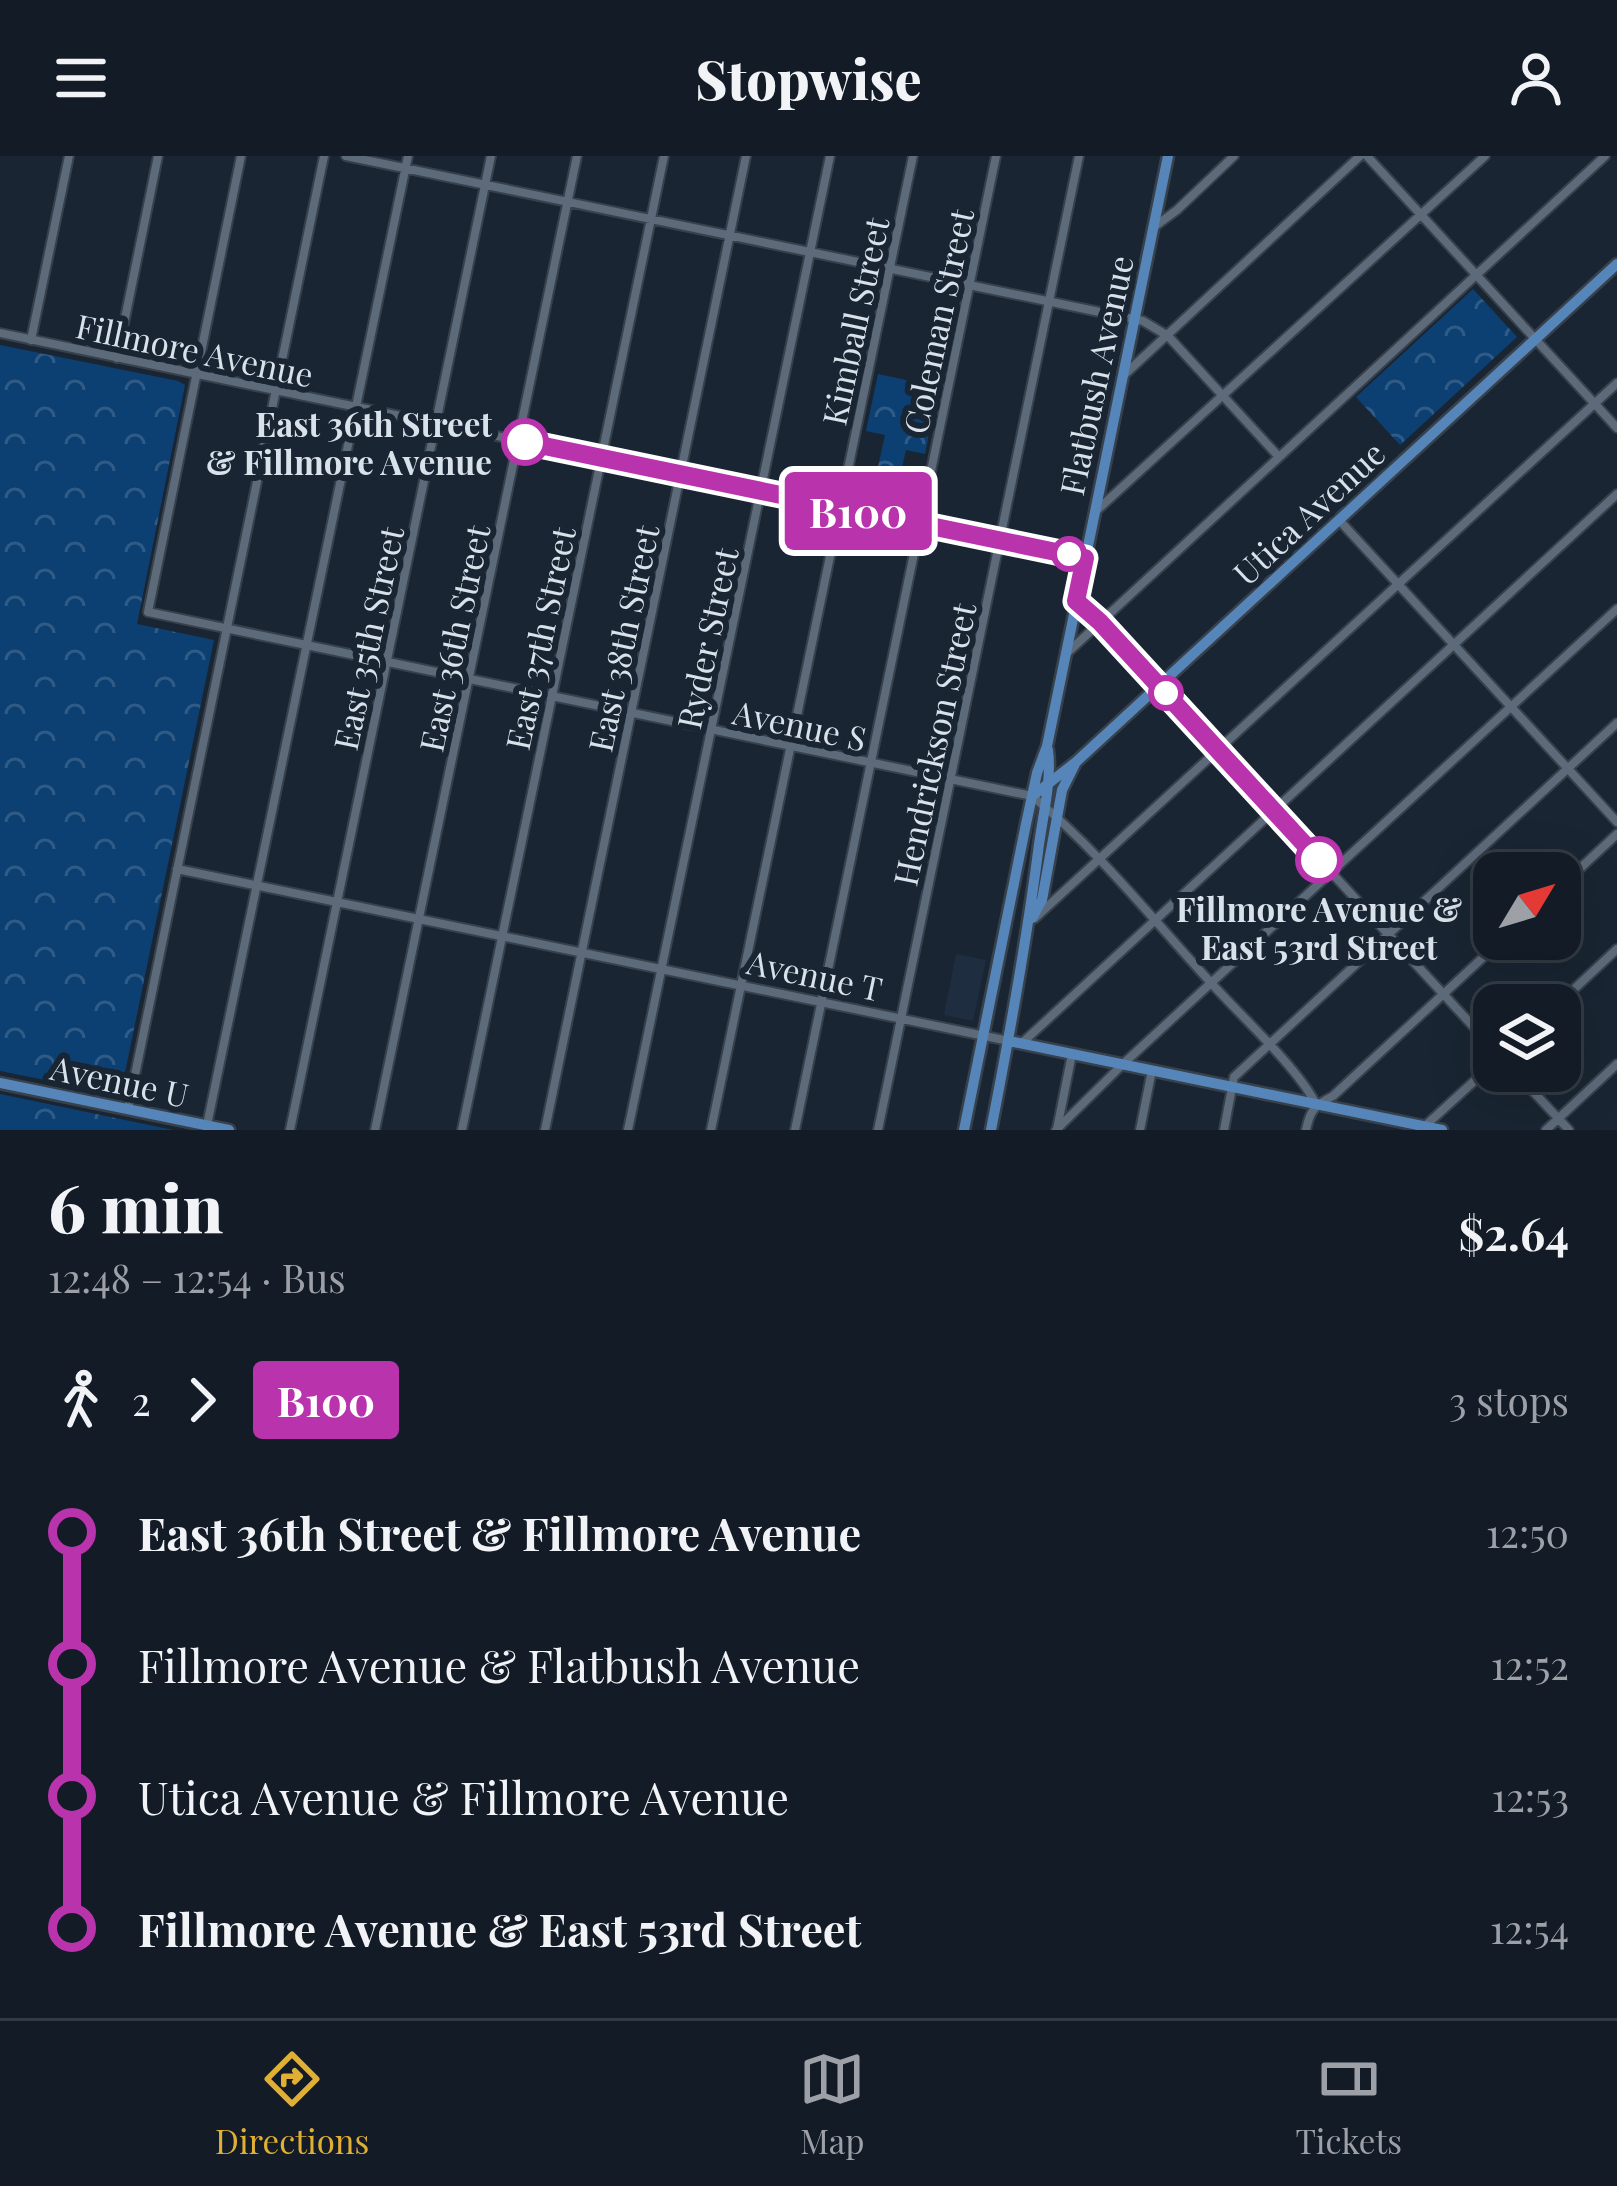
<!DOCTYPE html>
<meta charset="utf-8">
<style>
body{margin:0;font-family:"Playfair Display",serif;background:#1c252e;color:#f1f3f6;height:100vh;display:flex;flex-direction:column;font-size:45px;white-space:nowrap}
*{box-sizing:border-box;margin:0}
p{font-size:39px;color:#9da1a7}
.icon{flex:none;width:66px;height:66px;fill:none;stroke:currentColor;stroke-width:2;stroke-linecap:round;stroke-linejoin:round}
.map{position:relative;height:974px;overflow:hidden}
.panel{display:flex;flex-direction:column;background:#131c26;flex:1}
.panel>*{flex:none}
.badge{padding:0 24px;border-radius:9px;font-size:42px;line-height:78px}
.needle{width:78px;rotate:52deg}
.fabs{position:absolute;left:1473px;top:696px;display:grid;gap:24px}
.fabs a{display:grid;place-items:center;width:108px;height:108px;border-radius:24px;background:#131c26;box-shadow:0 12px 48px #0002,0 0 0 3px #323a43;font-size:60px}
.map>.badge{position:absolute;translate:-50% -50%;box-shadow:0 0 0 6px #fff}
.legs{display:flex;align-items:center;gap:18px;height:132px;padding:0 48px;font-size:39px}
.legs p{margin-inline-start:auto}
.summary{display:flex;align-items:center;justify-content:space-between;height:204px;padding:0 48px}
h1{font-size:66px;font-weight:800;line-height:90px}
ul{padding:0 48px;list-style:none}
li{display:flex;align-items:center;gap:42px;height:132px;font-size:45px}
li i{display:grid;place-items:center;width:18px;height:100%;margin:0 15px;background:currentColor}
li i::after{content:'';width:30px;height:30px;margin:-15px;border:9px solid;border-radius:50%;background:#131c26}
li p{margin-inline-start:auto}
li:first-child i{background:linear-gradient(#0000 50%,currentColor 0)}
li:last-child i{background:linear-gradient(currentColor 50%,#0000 0)}
header{display:flex;justify-content:space-between;align-items:center;height:156px;padding:0 48px;background:#131c26;font-size:54px;font-weight:800}
.tab-bar{display:flex;justify-content:space-around;align-items:center;height:168px;border-top:3px solid #323a43;background:#131c26;font-size:33px;color:#9da1a7}
.tab-bar a{display:grid;justify-items:center;gap:6px}
.tab-bar .active{color:#e0b034}
.map>svg:first-child{display:block}
.built{fill:#1e2e40}
.forest{fill:url(#forest-crowns)}
.lines{fill:none;stroke-linecap:round;stroke-linejoin:round}
.minor-casing{stroke:#37414c;stroke-width:12}
.major-casing{stroke:#37414c;stroke-width:15}
.minor{stroke:#5d6a7a;stroke-width:8}
.major{stroke:#5686b9;stroke-width:10}
.line-1-casing{stroke:#fff;stroke-width:27}
.line-1{stroke:#b933ad;stroke-width:18}
.stop-1-dot{fill:#fff;stroke:#b933ad;stroke-width:6}
.labels{text-anchor:middle;dominant-baseline:central;stroke-width:12;stroke-linejoin:round;paint-order:stroke}
.street-label{font-size:33px;fill:#d9e1ea;stroke:#192532}
.stop-label{font-size:33px;font-weight:bold;fill:#d9e1ea;stroke:#192532;text-anchor:end}
</style>
<header><svg class="icon" aria-label="menu" viewBox="0 0 24 24"><path d="M4 6h16M4 12h16M4 18h16"/></svg>Stopwise<svg class="icon" aria-label="person" viewBox="0 0 24 24"><circle cx="12" cy="8" r="4"/><path d="M4 21q1-7 8-7t8 7"/></svg></header>
<div class="map">
<svg width="1617" height="974" viewBox="0 0 1617 974">
<defs>
<pattern id="forest-crowns" width="20" height="18" patternUnits="userSpaceOnUse" patternTransform="scale(3)"><rect width="20" height="18" fill="#0c4072"/><path d="M2 6a3 3 0 1 1 6 0M12 15a3 3 0 1 1 6 0" fill="none" stroke="#2f5b86"/></pattern>
</defs>
<rect width="100%" height="100%" fill="#192532"/>
<!-- built -->
<path class="built" d="M956 798 986 804 973 865 944 859Z"/>
<!-- forest -->
<path class="forest" d="M1473 133 1517 181 1400 289 1356 241Z
M0 189 178 225 185 229 137 468 214 484 121 936 116 938 0 915Z
M878 218 938 231 925 298 906 294 900 320 877 315 885 279 866 275Z
M0 938 173 974H0Z"/>
<g class="lines">
<!-- minor casing -->
<g class="minor-casing">
<path id="minor" d="M241 0 148 456 1032 640C1099 695 1154 765 1213 829 1242 861 1297 911 1316 948
M346 0 1143 165 1168 180 1279 301
M1367 0 1617 272
M1154 71 1177 54 1234 0
M0 177 1085 402
M31 184 69 0
M117 202 158 0
M1123 220 1360 0
M1095 356 1485 0
M1339 364 1617 666
M1076 445 1105 471 1494 893
M1067 497 1605 0
M177 713 1009 885
M1560 731 1617 678
M1035 762 1617 227
M1557 849 1617 793
M1022 887 1617 338
M1514 915 1569 974
M128 953 324 0
M207 969 408 0
M1425 970 1494 907
M1057 973 1072 898
M290 974 491 0
M375 974 577 0
M462 974 664 0
M545 974 746 0
M628 974 830 0
M711 974 913 0
M795 974 996 0
M878 974 1079 0
M1056 974 1123 908 1617 453
M1140 974 1152 914
M1224 974 1234 921 1617 567
M1306 974C1310 954 1315 949 1333 940L1503 783
M1546 974 1617 908"/>
</g>
<!-- major casing -->
<g class="major-casing">
<path id="major" d="M1035 638 1076 606 1617 108
M1032 762 1042 744 1062 634 1075 608
M1009 885 1442 974
M0 927 229 974
M964 974 1026 668 1037 617 1047 590 1168 0
M991 974C1009 882 1026 789 1038 696 1042 662 1052 627 1048 594"/>
</g>
<!-- minor -->
<use href="#minor" class="minor"/>
<!-- major -->
<use href="#major" class="major"/>
</g>
<g class="lines">
<!-- line-1 casing -->
<g class="line-1-casing">
<path id="line-1" d="M525 286 1085 402 1076 445 1100 466 1319 704"/>
</g>
<!-- line-1 -->
<use href="#line-1" class="line-1"/>
</g>
<!-- markers -->
<g class="stop-1-dot">
<circle cx="525" cy="286" r="21"/>
<circle cx="1069" cy="398" r="15"/>
<circle cx="1166" cy="537" r="15"/>
<circle cx="1319" cy="704" r="21"/>
</g>
<g class="labels">
<!-- street labels -->
<g class="street-label">
<text transform="translate(854 165) rotate(-78)">Kimball Street</text>
<text transform="translate(937 165) rotate(-78)">Coleman Street</text>
<text transform="translate(195 193) rotate(12)">Fillmore Avenue</text>
<text transform="translate(1095 219) rotate(-78)">Flatbush Avenue</text>
<text transform="translate(1308 356) rotate(-43)">Utica Avenue</text>
<text transform="translate(367 482) rotate(-78)">East 35th Street</text>
<text transform="translate(453 482) rotate(-78)">East 36th Street</text>
<text transform="translate(539 482) rotate(-78)">East 37th Street</text>
<text transform="translate(622 482) rotate(-78)">East 38th Street</text>
<text transform="translate(706 482) rotate(-78)">Ryder Street</text>
<text transform="translate(800 568) rotate(12)">Avenue S</text>
<text transform="translate(933 588) rotate(-78)">Hendrickson Street</text>
<text transform="translate(815 818) rotate(12)">Avenue T</text>
<text transform="translate(120 924) rotate(12)">Avenue U</text>
</g>
<!-- stop labels -->
<g class="stop-label">
<text x="492" y="267">East 36th Street<tspan x="492" dy="38">&amp; Fillmore Avenue</tspan></text>
<text x="1319" y="752" text-anchor="middle">Fillmore Avenue &amp;<tspan x="1319" dy="38">East 53rd Street</tspan></text>
</g>
</g>
</svg>
<div class="fabs">
<a><svg class="needle" viewBox="-14 -14 28 28"><path d="M0-13l5 13h-10z" fill="#e53935"/><path d="M0 13l5-13h-10z" fill="#9da1a7"/></svg></a>
<a><svg class="icon" aria-label="layers" viewBox="0 0 24 24"><path d="M12 4l9 5-9 5-9-5zM3 14l9 5 9-5"/></svg></a>
</div>
<b class="badge" style="left:858px;top:355px;background:#b933ad;color:#fff">B100</b>
</div>
<section class="panel">
<div class="summary"><div><h1>6 min</h1><p>12:48 – 12:54 · Bus</p></div><b>$2.64</b></div>
<div class="legs"><svg class="icon" aria-label="walk" viewBox="0 0 24 24"><circle cx="13" cy="4" r="2"/><path d="M13 8l-2 6 4 7M11 14l-3 7M7 12l3-4h3l4 4"/></svg>2<svg class="icon" aria-label="forward" viewBox="0 0 24 24"><path d="M9 5l7 7-7 7"/></svg><b class="badge" style="background:#b933ad;color:#fff">B100</b><p>3 stops</p></div>
<ul>
<li><i style="color:#b933ad"></i><b>East 36th Street &amp; Fillmore Avenue</b><p>12:50</p></li>
<li><i style="color:#b933ad"></i><span>Fillmore Avenue &amp; Flatbush Avenue</span><p>12:52</p></li>
<li><i style="color:#b933ad"></i><span>Utica Avenue &amp; Fillmore Avenue</span><p>12:53</p></li>
<li><i style="color:#b933ad"></i><b>Fillmore Avenue &amp; East 53rd Street</b><p>12:54</p></li>
</ul>
</section>
<nav class="tab-bar">
<a class="active"><svg class="icon" aria-label="directions" viewBox="0 0 24 24"><path d="M12 3l9 9-9 9-9-9zM9 14v-3h6M13 9l2 2-2 2"/></svg>Directions</a>
<a><svg class="icon" aria-label="map" viewBox="0 0 24 24"><path d="M3 6l6-2 6 2 6-2v14l-6 2-6-2-6 2zM9 4v14M15 6v14"/></svg>Map</a>
<a><svg class="icon" aria-label="tickets" viewBox="0 0 24 24"><path d="M3 7h18v10H3zM15 7v10"/></svg>Tickets</a>
</nav>
